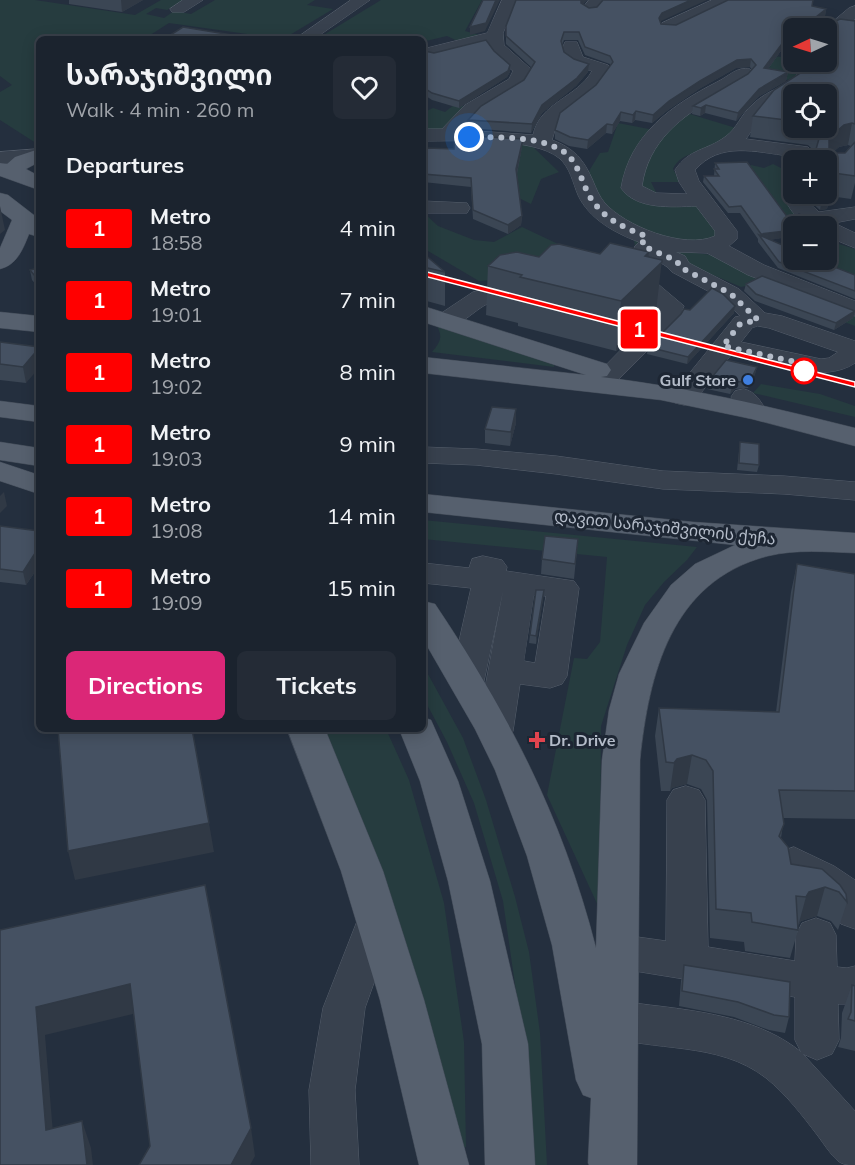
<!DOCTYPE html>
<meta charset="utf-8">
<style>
body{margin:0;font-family:Mulish,"Noto Sans Georgian",sans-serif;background:#242b36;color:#f1f3f6;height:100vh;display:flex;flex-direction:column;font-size:22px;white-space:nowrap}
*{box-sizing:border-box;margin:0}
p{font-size:20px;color:#a0a4aa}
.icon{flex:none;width:33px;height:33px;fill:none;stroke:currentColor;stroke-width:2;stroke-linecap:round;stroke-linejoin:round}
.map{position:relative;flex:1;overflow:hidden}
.sheet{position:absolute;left:36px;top:36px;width:390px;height:696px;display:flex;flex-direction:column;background:#1b232e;border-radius:9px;box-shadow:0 3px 15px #0003,0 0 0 2px #39404a}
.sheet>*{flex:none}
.badge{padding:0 12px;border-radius:4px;font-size:21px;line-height:39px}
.needle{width:39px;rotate:266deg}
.fabs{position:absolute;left:783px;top:18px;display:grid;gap:12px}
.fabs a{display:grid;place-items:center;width:54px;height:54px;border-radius:9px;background:#1b232e;box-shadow:0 3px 15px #0003,0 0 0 2px #39404a;font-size:30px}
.you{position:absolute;width:30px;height:30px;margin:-15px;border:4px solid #fff;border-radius:50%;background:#1a73e8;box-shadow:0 0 0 9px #1a73e833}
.map>.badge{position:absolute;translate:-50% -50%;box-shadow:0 0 0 3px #fff}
h2{padding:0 30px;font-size:22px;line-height:54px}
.round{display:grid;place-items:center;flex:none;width:63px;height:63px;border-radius:9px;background:#242b36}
.summary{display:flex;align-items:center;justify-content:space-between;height:102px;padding:0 30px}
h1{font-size:28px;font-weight:700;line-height:45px}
.button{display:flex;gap:12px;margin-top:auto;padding:12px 30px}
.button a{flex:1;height:69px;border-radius:9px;background:#db2777;color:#fff;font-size:24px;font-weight:700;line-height:69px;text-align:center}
.button a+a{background:#242b36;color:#f1f3f6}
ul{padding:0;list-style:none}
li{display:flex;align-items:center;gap:18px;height:72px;padding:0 30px}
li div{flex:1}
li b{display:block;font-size:22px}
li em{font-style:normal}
li .badge{min-width:66px;font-weight:700;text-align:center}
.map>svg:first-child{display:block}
.green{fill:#263c3f}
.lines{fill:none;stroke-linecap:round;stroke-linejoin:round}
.minor-casing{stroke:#565f6c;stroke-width:1}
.major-casing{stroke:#414a57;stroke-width:1}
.minor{fill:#38414e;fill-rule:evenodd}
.major{fill:#56606e;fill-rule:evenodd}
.wall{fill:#3b4654;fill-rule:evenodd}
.shaded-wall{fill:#303945}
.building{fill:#455162;stroke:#303945;stroke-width:1.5}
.line{fill:#f00;stroke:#fff;stroke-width:1.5}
.walk{stroke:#b4bcc9;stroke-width:6;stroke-dasharray:0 10.8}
.stop-dot{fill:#fff;stroke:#f00;stroke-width:3}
.shop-dot{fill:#3f7fe0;stroke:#1d2633;stroke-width:2}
.health-dot{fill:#e0444e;stroke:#1d2633;stroke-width:2}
.labels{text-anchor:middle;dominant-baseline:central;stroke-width:6;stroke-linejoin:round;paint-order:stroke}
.poi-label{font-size:16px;font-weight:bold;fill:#b4bcc9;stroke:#1d2633;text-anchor:end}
.street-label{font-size:16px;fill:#b4bcc9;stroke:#1d2633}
</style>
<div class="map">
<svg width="855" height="1165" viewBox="0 0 855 1165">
<rect width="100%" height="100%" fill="#242f3e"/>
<!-- green -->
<path class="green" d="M0 0H35L135 15 161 0H184L167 10 156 8 146 14 164 18 174 11 191 14 215 0H315L307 5 333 9 283 39 169 23 144 39H39V145L0 120V92L12 85 0 76Z
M381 0H482L465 31 483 36 462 43 447 36 426 41 423 39H317Z
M793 42 794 62H807L801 74 794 81 761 74 762 55 782 57 791 43Z
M455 104 469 108 444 132 423 133 424 112 433 108 445 112Z
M683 112 736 128C730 133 725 139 718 144 704 153 681 151 673 169L680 182H651L658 196 650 195 636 182 639 163Z
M618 123 654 130 628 164 627 187 695 202 717 228 715 237 691 245 633 227 598 199 586 176 600 153 608 152Z
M515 142 532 146 559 172 541 179 531 204 511 194Z
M773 164 787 171 786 186 815 225H790L747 170 751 165 764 168Z
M423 212 438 226 474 240 494 242 522 227 575 252 505 279 479 281 423 248Z
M827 234 836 243 855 249V280L810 260H826Z
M634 240 686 252 721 256 855 307V326L798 305 755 284 741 287 697 268 635 247Z
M436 324 554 365V367L432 352C441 342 443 336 436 324Z
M761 384 820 394 855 406V417L753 393Z
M423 520 697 547 687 560 664 582 645 605 627 645 601 726 600 910 547 795 574 658 587 659 600 642 607 557 423 539Z
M423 665 463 738 486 800 515 897 529 952 540 1033 547 1165H530L522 1033 503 901 474 803 447 742 423 697Z
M316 729H386L409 780 444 903 464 1042 466 1147H448Z"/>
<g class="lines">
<!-- minor casing -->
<g class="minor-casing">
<path id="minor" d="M183 0H203L184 12H172L170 9Z
M351 0H370L314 39H295Z
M502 0H518L503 33 504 45 532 70 522 86 479 113 463 130 533 135C540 102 577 98 592 71 578 67 555 62 565 42H577L583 57 608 65 611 69 594 92 558 120 552 140C574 148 584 160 593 181 596 188 599 196 604 202 624 226 685 250 715 236V231L696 206C672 207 636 210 621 188 630 134 672 105 717 82 728 77 737 66 750 69L753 73C745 84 730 90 718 96 681 116 648 142 642 186L656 193 687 194 679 182 675 170C690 148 706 151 725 137 737 129 741 114 752 105 772 85 790 90 806 62H822C811 93 791 91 769 109 759 117 753 129 746 139L808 147 811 151 808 160H794V165L788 160 789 156C756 152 720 141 695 170L699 181 737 231V239L729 246 764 265 855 301V316L748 275 707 253 676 252 685 256 689 263 739 289 765 313 782 316 855 341V363C823 385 767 363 731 355L693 403 684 405 675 403 671 397 675 391 735 317 740 316 723 299 672 272C663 259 643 260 634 247L639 242C615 233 589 219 578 195 573 183 570 167 559 158 534 137 456 141 423 141V129H442L465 105 509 79 513 71 495 56 487 44 433 57 427 56 424 52 427 48 487 33ZM758 326 769 328 838 352 829 358 821 359 741 342 752 328Z
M589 0H606L596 12 590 14 582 9Z
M712 0H733L731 3 674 31H662L660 27 662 23Z
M855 6V19L832 40 826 41 825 28 849 8Z
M39 149V161L0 164V152Z
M794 175V194H805L809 203 819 212 855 207V219L834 223 855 233V248L826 236V226C822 226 816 228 812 226 794 221 775 193 787 177Z
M423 201 467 203 470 208 467 213H423Z
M620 268 652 279 684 306 679 319 619 379 610 382 601 379 597 374 658 312 659 308 636 289 612 280 608 275 612 270Z
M529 280 537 282 541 287 537 292C522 296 500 296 487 304 470 313 458 331 437 326L434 321 437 316 473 292Z
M744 389C756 392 760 401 767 411L764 417 754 419 744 417 731 397 735 391Z
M423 447 476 449 556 456 663 471 784 476 855 482V500L784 494 663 489 556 474 476 465 423 463Z
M483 556 502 560 507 567 506 571 574 581 579 588 567 676 562 684 550 688 520 684 513 731 508 740 495 744 482 740 477 731 503 591 484 681 479 689 467 693 455 689 450 681 471 588 423 583V563L469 568 472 559ZM534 595 546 596 535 663 524 661Z
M686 786 699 790 705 800 708 947 795 961 796 935 802 923 816 918 830 923 836 935 837 967 847 968 855 966V1004H838L839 1040 832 1054 817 1060 803 1054 855 1111V1165C849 1165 843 1165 838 1161 830 1154 824 1144 818 1136 802 1115 786 1094 766 1078 717 1040 654 1053 600 1034L593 1020 600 1006C619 999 638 1004 658 1006 707 1012 762 1020 801 1052L795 1040V997L616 968 601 963 595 951 601 939 616 934 666 941 667 800 673 790Z
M794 847 834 866 855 880V929L841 924C823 888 788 890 774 863L780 852Z
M377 901 391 906 397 918 365 1008 355 1090 359 1165H311L309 1090 323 1008 363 906Z"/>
</g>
<!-- major casing -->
<g class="major-casing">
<path id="major" d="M39 149V162L26 169 39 176V190L0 176V163L7 164 15 157Z
M0 193 8 195 39 219V237L29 234C23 249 17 265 0 269V248L12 220 0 211Z
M423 306 607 364 611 370 607 376 601 377C688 387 771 407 855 428V446L752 419 661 400 423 373V357L586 375 423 322Z
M0 312 39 316V332L0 328Z
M0 401 39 406V422L0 417Z
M0 442 39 448V466L0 460Z
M0 462 39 475V494L0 481Z
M423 494 693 522 855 533V553C826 552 797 549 768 556 671 581 649 674 640 760L637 1165H589L588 1163 591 1098 583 1095 576 1080 552 945 527 856 495 770 475 729 423 639V601L435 604C509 714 563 819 596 948L602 760 609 710 619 674 644 623 671 585 695 564 735 545 423 512Z
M423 717 431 720 458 781 490 881 528 1044 535 1165H485L482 1044 448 881 420 781 399 729H423Z
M287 729H325L383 871 424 1000 469 1165H419L380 1000 341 871Z"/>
</g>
<!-- minor -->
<use href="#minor" class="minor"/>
<!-- major -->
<use href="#major" class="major"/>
</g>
<!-- wall -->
<path class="wall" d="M69 0H143L122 12 69 4Z
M516 0H587L583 4 589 8 661 21 660 22 661 24 676 25 812 6 826 9 825 16 810 28H794V41H788L768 69 788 72 786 81 758 97 736 121 705 113 700 116 692 114 693 106 748 74 752 70 750 67 736 68 699 89 668 110 652 123 635 120 632 123 620 121 612 134 606 133 587 149 569 146 555 139V130L596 85 611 66 610 64 585 55 578 40H564L562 45 564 52 574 59 589 64 588 72 576 86 542 113 531 133 468 128V120L524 80 531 67 506 44V26Z
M855 21V183L851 199 830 196 827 209 820 210 811 202 807 194H826L816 149H812L808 145 750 137 753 116 819 65ZM794 94 826 128H794ZM848 145 851 146 845 153H832L839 147Z
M423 41H425L424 49 425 51 434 53 494 51 510 65V72L507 77 459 108 432 100 423 94Z
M522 147 517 174 522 216 521 225 508 234 473 219 471 187 423 182V169L454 149Z
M715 163 794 226V236L769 240 855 275V299L778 268 758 242V239L740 213H728L703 182 704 176H714Z
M649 252 648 257 656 311 616 351 518 326V323L486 315 488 266 539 257Z
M423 253 445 272V306L423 300Z
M39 268V288L32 280 30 270Z
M746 284 855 311 853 318 834 330 755 301 744 291Z
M735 306 734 313 687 364 647 354 648 347 690 310Z
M0 342 39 347 26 383 0 380Z
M757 367 755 374 748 388 735 389 730 394 707 389 708 382Z
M516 423 510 446 485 443V429Z
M740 442 759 465 757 472 737 470Z
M0 526 39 531V566L26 585 0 582Z
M578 539 574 579 541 574 542 559Z
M797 564 855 574V819L784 818 781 838 791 864 822 869 847 902 838 930 831 921 817 916 801 921 798 926V930L790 958 745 951 744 942 710 938 707 800 701 789 687 784 672 788 670 791H661L655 736 659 708 776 712 791 592Z
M543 598 536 644 529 643 530 635Z
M684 965 789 1017 785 1033 769 1030 734 1017 679 1006 681 981Z
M852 985 855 986V1051L838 1047 841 1038 842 1013Z"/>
<!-- shaded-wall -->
<path class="shaded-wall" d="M121 0H143L122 12Z
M496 0H500L485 31 470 35V27Z
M581 0H587L580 8Z
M691 0H707L661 21 658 26 659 18 662 13Z
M826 9 825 16 810 28H802Z
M790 33 788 41 763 76 764 68Z
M751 59 750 67 736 68 699 89 668 110 652 123 653 115 669 101 700 81 737 60Z
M589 64 588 72 576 86 542 113 531 133 532 124 542 105Z
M510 65V72L507 77 459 108V101Z
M788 72 786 81 758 97 736 121 738 113 759 89Z
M706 105 705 113 700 116 701 108Z
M636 111 635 120 632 123 633 115Z
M621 112 620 121 612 134 613 125Z
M852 123 848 145 839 147 824 160 829 138 844 125Z
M607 124 606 133 587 149 588 140Z
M523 139 522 147 516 178V169Z
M834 173 827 209 820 210 823 194H826V186Z
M0 206 5 230 0 234Z
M522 216 521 225 508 234V225Z
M794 230V236L763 241 760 237 761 234Z
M649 252 646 277 662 260 656 311 616 351 621 301 645 256Z
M735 306 734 313 687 364 688 357Z
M855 311 853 318 834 330 836 323Z
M39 348V368L26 383 23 367Z
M757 367 755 374 748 388 750 381Z
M736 382 735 389 730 394 732 387Z
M516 409V423L510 446 511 432Z
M4 492 7 506 0 513V496Z
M39 547V566L26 585 23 572Z
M544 590 543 598 536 644V636Z
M692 755 687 784 672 788 670 791 674 763 677 759Z
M209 823 214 852 75 880 68 851Z
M825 887 817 916 801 921 798 926 806 897 809 892Z
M130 984 137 1013 45 1035 55 1158 46 1130 36 1007Z
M82 1121 91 1148 93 1165H87Z
M251 1128 255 1156 250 1165H231Z"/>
<!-- building -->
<path class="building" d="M483 0H496L486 23 470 27Z
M516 0H581V3L589 8 597 7 603 0H691L662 13 659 18 661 24 676 25 728 0H813L812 6 826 9 802 28H794V33H790L764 68 788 72 759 89 738 113 706 105 701 108 693 106 748 74 756 65 751 59 737 60 700 81 669 101 653 115 636 111 633 115 621 112 613 125 607 124 588 140 570 137 555 130 560 113 596 85 613 62 610 56 585 47 579 32H564L561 41 564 52 574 59 589 64 577 78 542 105 532 124 468 120 481 106 524 80 535 62 506 36V26Z
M840 19 855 21V124L852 123 844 125 829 138V153H845L855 142V176L834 173 831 186H826V160H813L822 128H820H826V94H794V121L753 116 774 90 814 64 819 65 820 62H826V46L832 23Z
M183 27 244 37 241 39H164Z
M486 40 494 51 510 65 508 71 459 101 432 93 423 87V47L425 51 434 53Z
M455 135 523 139 516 169 522 216 508 225 473 210 471 178 423 174 427 148 454 149Z
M747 162 794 226V230L761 234 741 206 729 207 704 176H719L714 169H719L715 163Z
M799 214 814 222H822L821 226H795Z
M759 235 794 250V260H817L855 275V291L779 262Z
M610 243 649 252 645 256 662 260V262L621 301 520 277 522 275 488 266 500 255 517 252 539 257 551 245 559 244 600 254Z
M423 253 445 272 423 267Z
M39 268V281L30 270Z
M762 276 855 311 836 323 756 294 746 284Z
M712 288 723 294 735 306 688 357 648 347 681 314 684 309 690 310Z
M0 342 39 347V348L23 367 0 364Z
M726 360 757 367 750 381 736 382 732 387 708 382Z
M492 407 516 409 511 432 485 429Z
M740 442 759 444V465L739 463Z
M0 526 39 531V547L23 572 0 569Z
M545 536 578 539 575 564 542 559Z
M797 564 855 574V791L779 790 784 824 779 836 788 847 791 864 822 869 840 885 846 894 847 902 839 892 825 887 809 892 806 897 796 896 798 930 752 922 751 913 716 909 713 771 706 760 692 755 677 759 674 763 666 762 659 708 779 712Z
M536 590H544L536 636 530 635Z
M58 729H192L209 823 68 851Z
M205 885 251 1128 231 1165H139L150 1146 130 984 36 1007 46 1130 82 1121 87 1165H0V930Z
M684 965 790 982 789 1017 774 1015 738 1002 682 991Z
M852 985 855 986V1021L848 1019 851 1012Z"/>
<!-- line -->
<path class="line" d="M423 271 855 382V387L420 275V272Z"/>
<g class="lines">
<!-- walk -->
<path class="walk" d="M469 137C498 138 535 135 561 150 581 161 581 188 595 204 608 221 627 229 646 236L642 244 645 247 677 261 680 267 731 294 758 320 740 324 723 346 800 363 804 371"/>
</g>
<!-- markers -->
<circle class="stop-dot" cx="804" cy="371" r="12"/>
<circle class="shop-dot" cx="748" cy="380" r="6"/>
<path class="health-dot" d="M534 731h6v6h6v6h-6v6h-6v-6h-6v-6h6z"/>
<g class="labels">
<!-- poi labels -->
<g class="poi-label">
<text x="736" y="380">Gulf Store</text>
<text x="549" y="740" text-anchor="start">Dr. Drive</text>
</g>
<!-- street labels -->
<g class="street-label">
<text transform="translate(665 527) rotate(6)">დავით სარაჯიშვილის ქუჩა</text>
</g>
</g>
</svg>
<div class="fabs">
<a><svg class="needle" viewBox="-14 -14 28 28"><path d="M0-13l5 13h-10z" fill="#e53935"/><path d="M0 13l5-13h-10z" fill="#a0a4aa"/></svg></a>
<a><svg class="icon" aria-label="locate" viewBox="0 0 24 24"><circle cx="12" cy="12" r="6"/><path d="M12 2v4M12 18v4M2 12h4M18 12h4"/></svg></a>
<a>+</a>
<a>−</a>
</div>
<div class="you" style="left:469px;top:137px"></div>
<b class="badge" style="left:639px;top:329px;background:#f00;color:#fff">1</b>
<section class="sheet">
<div class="summary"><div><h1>სარაჯიშვილი</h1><p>Walk · 4 min · 260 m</p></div><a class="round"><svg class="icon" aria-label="heart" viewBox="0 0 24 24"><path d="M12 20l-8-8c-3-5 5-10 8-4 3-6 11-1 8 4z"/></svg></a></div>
<h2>Departures</h2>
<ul>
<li><span class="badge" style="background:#f00;color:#fff">1</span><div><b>Metro</b><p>18:58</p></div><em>4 min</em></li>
<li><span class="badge" style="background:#f00;color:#fff">1</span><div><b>Metro</b><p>19:01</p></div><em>7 min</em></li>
<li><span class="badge" style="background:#f00;color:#fff">1</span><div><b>Metro</b><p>19:02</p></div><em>8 min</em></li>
<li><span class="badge" style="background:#f00;color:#fff">1</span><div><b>Metro</b><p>19:03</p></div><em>9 min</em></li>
<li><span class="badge" style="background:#f00;color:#fff">1</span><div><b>Metro</b><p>19:08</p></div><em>14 min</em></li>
<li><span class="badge" style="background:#f00;color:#fff">1</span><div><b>Metro</b><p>19:09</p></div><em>15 min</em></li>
</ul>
<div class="button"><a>Directions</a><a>Tickets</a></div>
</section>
</div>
